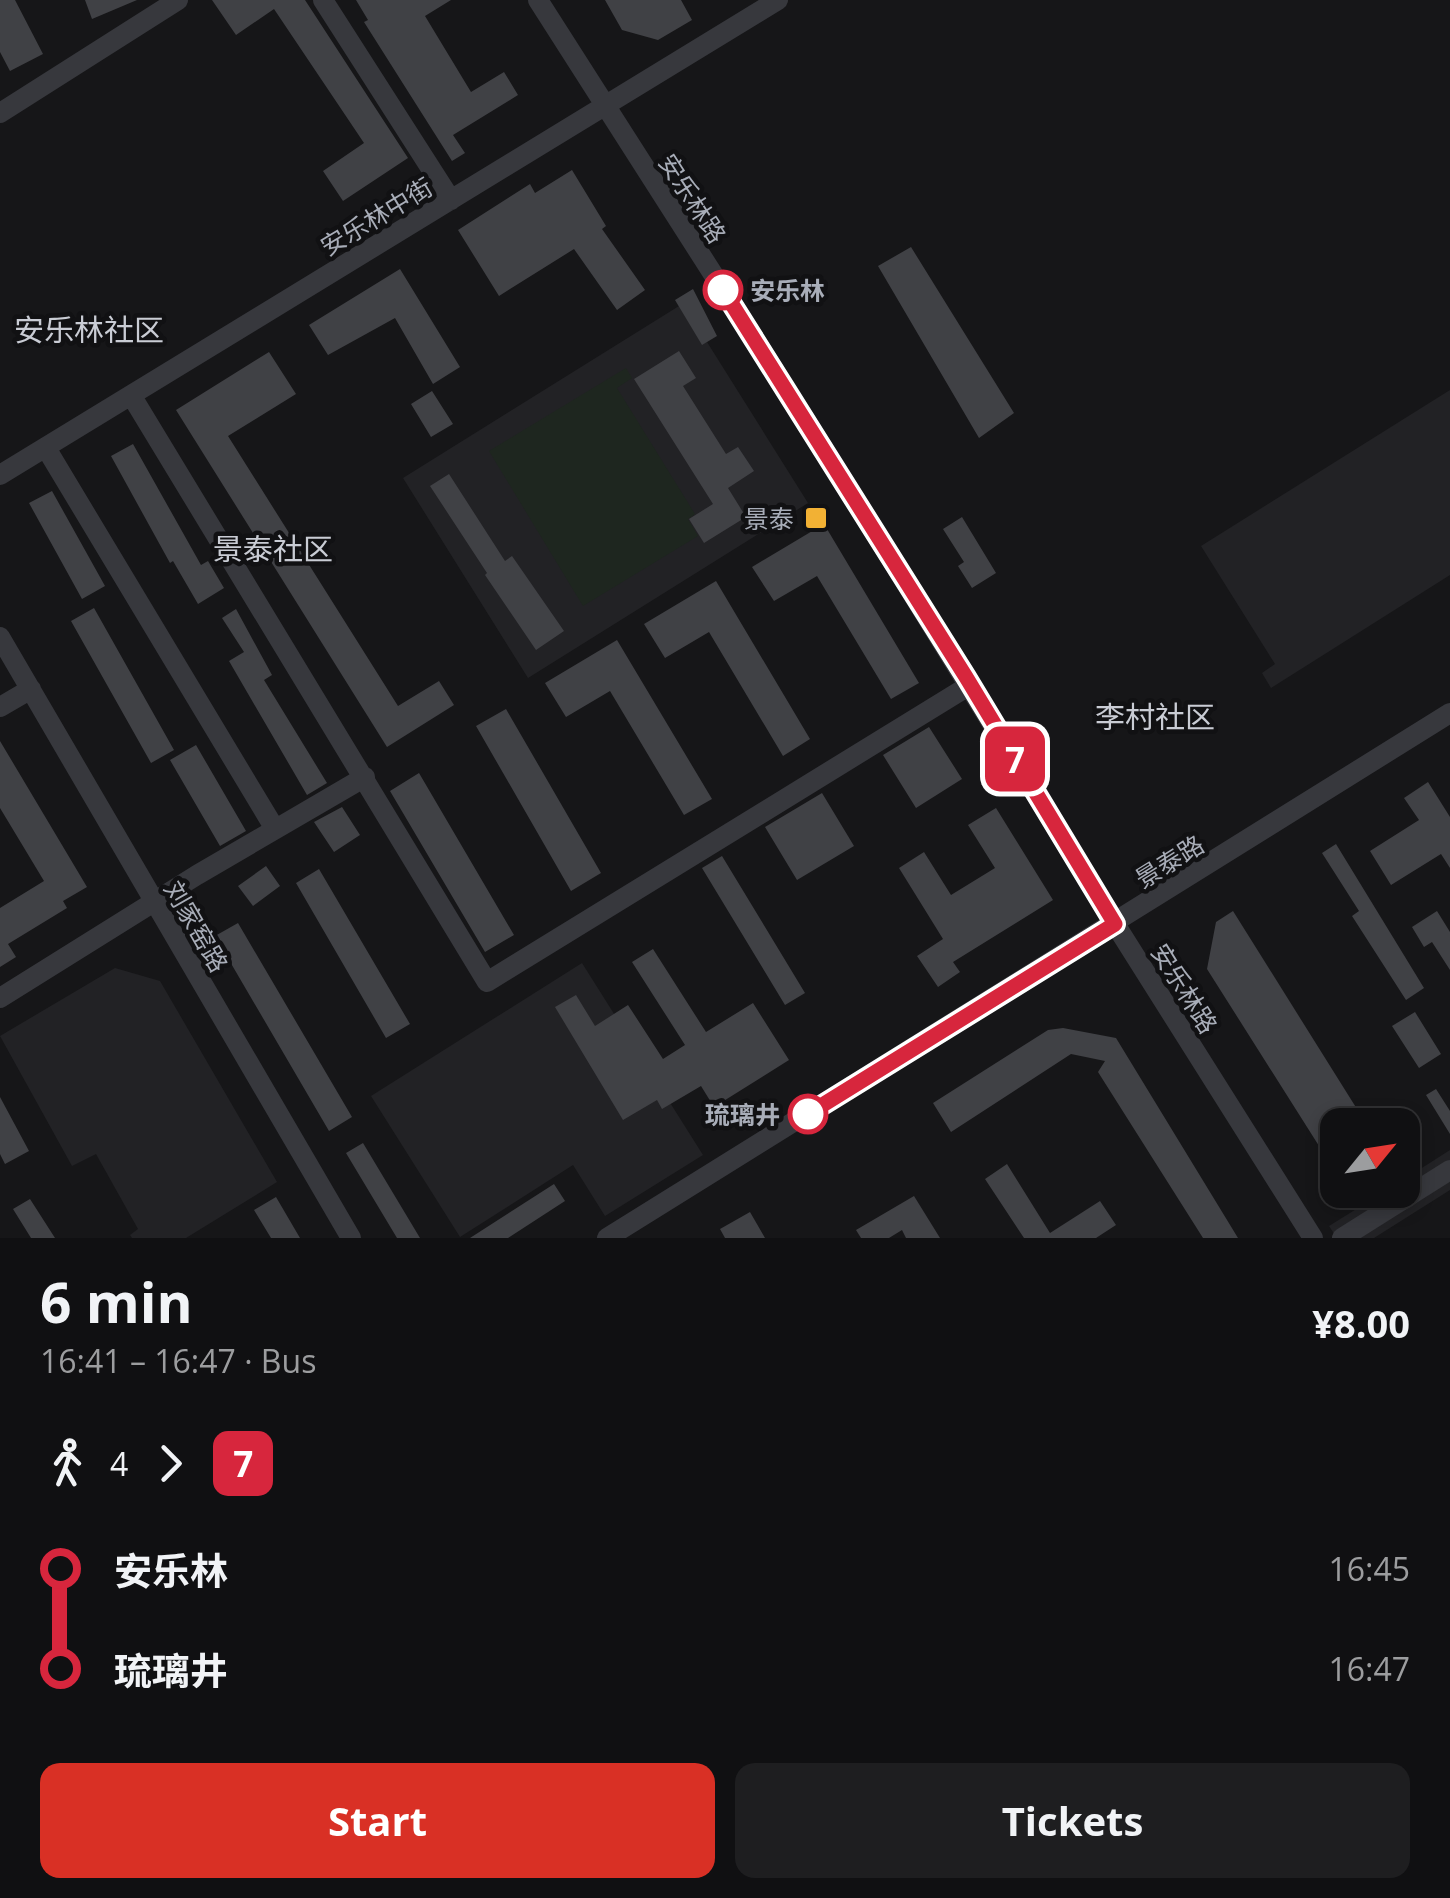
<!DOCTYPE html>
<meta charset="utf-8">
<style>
body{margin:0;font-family:"Open Sans","Noto Sans SC",sans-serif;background:#1e1e20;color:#f1f3f6;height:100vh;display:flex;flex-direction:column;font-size:38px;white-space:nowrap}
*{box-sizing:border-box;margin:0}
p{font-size:32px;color:#9c9d9f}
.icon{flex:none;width:55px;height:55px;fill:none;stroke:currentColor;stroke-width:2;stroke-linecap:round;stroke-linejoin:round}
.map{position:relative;height:1238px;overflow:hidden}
.side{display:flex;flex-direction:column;background:#101012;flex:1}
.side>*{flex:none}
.badge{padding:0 20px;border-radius:15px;font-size:35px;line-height:65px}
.needle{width:65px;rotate:60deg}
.controls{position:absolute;left:1320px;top:1108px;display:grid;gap:20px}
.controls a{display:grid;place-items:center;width:100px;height:100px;border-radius:20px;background:#101012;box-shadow:0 5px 15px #0003,0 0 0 2px #303032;font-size:50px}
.map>.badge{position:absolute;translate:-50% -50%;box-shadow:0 0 0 5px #fff}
.legs{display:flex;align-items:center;gap:15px;height:110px;padding:0 40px;font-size:32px}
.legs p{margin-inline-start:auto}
.summary{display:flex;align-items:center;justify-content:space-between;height:170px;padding:0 40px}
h1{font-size:55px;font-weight:700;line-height:75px}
.button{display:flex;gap:20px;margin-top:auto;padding:20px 40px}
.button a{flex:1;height:115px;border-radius:20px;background:#d93025;color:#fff;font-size:40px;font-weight:700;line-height:115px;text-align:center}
.button a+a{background:#1e1e20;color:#f1f3f6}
ul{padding:0 40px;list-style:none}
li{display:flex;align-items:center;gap:35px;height:100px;font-size:38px}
li i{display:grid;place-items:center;width:15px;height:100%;margin:0 12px;background:currentColor}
li i::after{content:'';width:25px;height:25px;margin:-12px;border:8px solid;border-radius:50%;background:#101012}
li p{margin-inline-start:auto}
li:first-child i{background:linear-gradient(#0000 50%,currentColor 0)}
li:last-child i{background:linear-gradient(currentColor 50%,#0000 0)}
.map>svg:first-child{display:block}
.built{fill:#222225}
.green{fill:#1e261f}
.building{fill:#404145}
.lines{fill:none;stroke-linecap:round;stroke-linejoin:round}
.minor{stroke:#37383d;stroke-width:20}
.line-1-casing{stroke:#fff;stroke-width:22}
.line-1{stroke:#d7263d;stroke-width:15}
.stop-1-dot{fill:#fff;stroke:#d7263d;stroke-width:5}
.poi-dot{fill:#f2b134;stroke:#111113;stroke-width:4}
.labels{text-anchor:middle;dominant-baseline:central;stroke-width:9;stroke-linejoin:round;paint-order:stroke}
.street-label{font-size:25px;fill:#a8adb8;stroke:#111113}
.stop-label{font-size:25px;font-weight:bold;fill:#a8adb8;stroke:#111113;text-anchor:start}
.poi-label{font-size:25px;fill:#a8adb8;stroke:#111113;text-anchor:end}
.quarter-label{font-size:30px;fill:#c9ccd4;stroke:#111113}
</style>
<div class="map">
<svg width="1450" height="1238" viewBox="0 0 1450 1238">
<rect width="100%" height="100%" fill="#161618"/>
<!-- built -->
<path class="built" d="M679 306 702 344 707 342 808 503 528 678 403 478Z
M1450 390V575L1271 688 1262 673 1275 664 1201 546Z
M582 963 703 1155 605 1216 573 1165 460 1237 371 1096Z
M115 968 160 981 277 1182 186 1238H132L130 1235 138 1229 96 1154 72 1166 0 1036Z
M1450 1150V1190L1374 1238H1337L1329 1226 1387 1190H1402L1403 1180Z"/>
<!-- green -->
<path class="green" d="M626 368 632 378 617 388 695 514 688 519 698 536 583 606 489 451Z"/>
<!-- building -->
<path class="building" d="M0 0H15L43 54 10 71 0 52Z
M85 0H137L92 19Z
M212 0H305L408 158 343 201 323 171 364 143 274 9 236 35Z
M356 0H451L425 16 471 92 504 72 518 95 453 135 465 153 452 161 364 22 368 20Z
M605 0H681L692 20 658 40 622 30Z
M572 170 606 226 602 229 645 290 617 310 574 249 499 296 458 230 530 184 535 193Z
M911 247 1014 413 979 438 878 266Z
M400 269 460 367 433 384 395 318 328 355 309 325Z
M693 289 717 336 702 345 675 300Z
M679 351 696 378 683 386 726 454 738 447 754 471 728 488 746 517 704 543 689 519 713 504 634 379Z
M269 352 296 394 228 436 398 706 439 681 454 705 387 747 176 410Z
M432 391 453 424 431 437 411 404Z
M133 444 201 565 208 561 224 588 198 604 173 561 170 563 111 456Z
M449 474 505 561 512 556 564 631 536 650 485 575 487 573 430 486Z
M52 491 105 586 82 599 29 503Z
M962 517 996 573 972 588 958 566 964 562 943 529Z
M824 524 919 683 891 699 817 576 774 601 752 567Z
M716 581 810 739 783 756 709 632 665 658 644 624Z
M94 608 174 750 151 763 71 621Z
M236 609 272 675 264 680 327 783 307 795 229 661 244 652 222 618Z
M617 640 712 799 684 815 610 691 566 717 545 683Z
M506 709 601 873 571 891 476 726Z
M929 727 962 779 916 808 883 755Z
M0 741 87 887 63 901 67 908 8 944 16 957 0 967V908L44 881 0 808Z
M196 745 246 831 220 846 170 760Z
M419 773 514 935 485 952 390 791Z
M1428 782 1450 817V868L1441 854 1391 885 1370 851 1419 820 1404 798Z
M822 793 854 846 797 880 765 827Z
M342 807 360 835 334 852 314 822Z
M996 808 1053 900 953 962 960 972 938 987 917 956 943 939 899 868 924 852 951 895 995 868 968 825Z
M1336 844 1424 988 1406 1000 1352 916 1359 911 1322 853Z
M722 856 805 993 785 1005 702 868Z
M266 866 280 886 253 906 238 886Z
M319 869 410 1024 386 1038 296 883Z
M1233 911 1367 1125H1338V1176L1207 969 1216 922Z
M1437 911 1450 932V970L1432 942 1424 947 1412 927Z
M238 923 352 1117 329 1131 215 936Z
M653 949 706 1032 753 1003 789 1060 714 1107 701 1086 662 1109 657 1100 623 1120 555 1007 576 995 595 1026 628 1005 663 1059 685 1045 632 962Z
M1415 1012 1441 1054 1419 1068 1392 1026Z
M1063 1028 1116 1038 1238 1238H1203L1098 1072 1105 1061 1071 1054 951 1132 933 1103 1048 1030Z
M1436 1089 1450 1111V1134L1426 1095Z
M0 1097 29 1151 5 1164 0 1154Z
M363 1143 420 1238H397L346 1153Z
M1007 1164 1050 1233 1100 1201 1116 1225 1096 1238H1024L985 1179Z
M554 1184 565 1201 508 1238H470Z
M914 1196 940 1238H906L902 1230 889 1238H861L856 1230Z
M276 1197 300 1238H271L254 1210Z
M30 1199 55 1238H31L13 1209Z
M750 1212 765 1238H725L720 1229Z"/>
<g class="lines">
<!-- minor -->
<path class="minor" d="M323 0 451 200
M538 0 789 393 1115 924 1313 1238
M0 113 178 0
M131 395 487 982 970 685
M46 448 275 829
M0 475 778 0
M0 637 351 1238
M0 707 31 689
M0 998 197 875 365 777
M607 1238 1450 713
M1342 1238 1450 1170"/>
</g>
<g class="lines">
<!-- line-1 casing -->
<g class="line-1-casing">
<path id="line-1" d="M723 290 966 677 1115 924 808 1114"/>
</g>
<!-- line-1 -->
<use href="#line-1" class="line-1"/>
</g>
<!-- markers -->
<g class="stop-1-dot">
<circle cx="723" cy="290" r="18"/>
<circle cx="808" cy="1114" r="18"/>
</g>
<rect class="poi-dot" x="804" y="506" width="24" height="24" rx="5"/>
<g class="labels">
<!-- street labels -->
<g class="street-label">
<text transform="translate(693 198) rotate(57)">安乐林路</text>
<text transform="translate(376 216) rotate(-31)">安乐林中街</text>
<text transform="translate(1169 861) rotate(-32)">景泰路</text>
<text transform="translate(197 926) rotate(60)">刘家窑路</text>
<text transform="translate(1185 988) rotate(58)">安乐林路</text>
</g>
<!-- stop labels -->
<g class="stop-label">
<text x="750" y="290">安乐林</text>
<text x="780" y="1114" text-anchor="end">琉璃井</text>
</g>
<!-- poi labels -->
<g class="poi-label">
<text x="794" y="518">景泰</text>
</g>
<!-- quarter labels -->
<g class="quarter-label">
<text x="89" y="329">安乐林社区</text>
<text x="273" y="548">景泰社区</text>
<text x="1155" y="716">李村社区</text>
</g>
</g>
</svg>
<div class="controls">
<a><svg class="needle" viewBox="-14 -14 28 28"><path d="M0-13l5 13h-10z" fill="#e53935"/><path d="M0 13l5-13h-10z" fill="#9c9d9f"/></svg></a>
</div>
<b class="badge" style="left:1015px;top:759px;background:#d7263d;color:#fff">7</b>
</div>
<section class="side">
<div class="summary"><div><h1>6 min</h1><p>16:41 – 16:47 · Bus</p></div><b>¥8.00</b></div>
<div class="legs"><svg class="icon" aria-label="walk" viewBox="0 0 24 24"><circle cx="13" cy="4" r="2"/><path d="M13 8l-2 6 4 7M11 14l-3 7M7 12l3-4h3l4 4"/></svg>4<svg class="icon" aria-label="forward" viewBox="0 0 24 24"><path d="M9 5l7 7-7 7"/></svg><b class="badge" style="background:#d7263d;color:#fff">7</b></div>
<ul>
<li><i style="color:#d7263d"></i><b>安乐林</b><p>16:45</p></li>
<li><i style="color:#d7263d"></i><b>琉璃井</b><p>16:47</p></li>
</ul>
<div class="button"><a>Start</a><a>Tickets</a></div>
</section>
